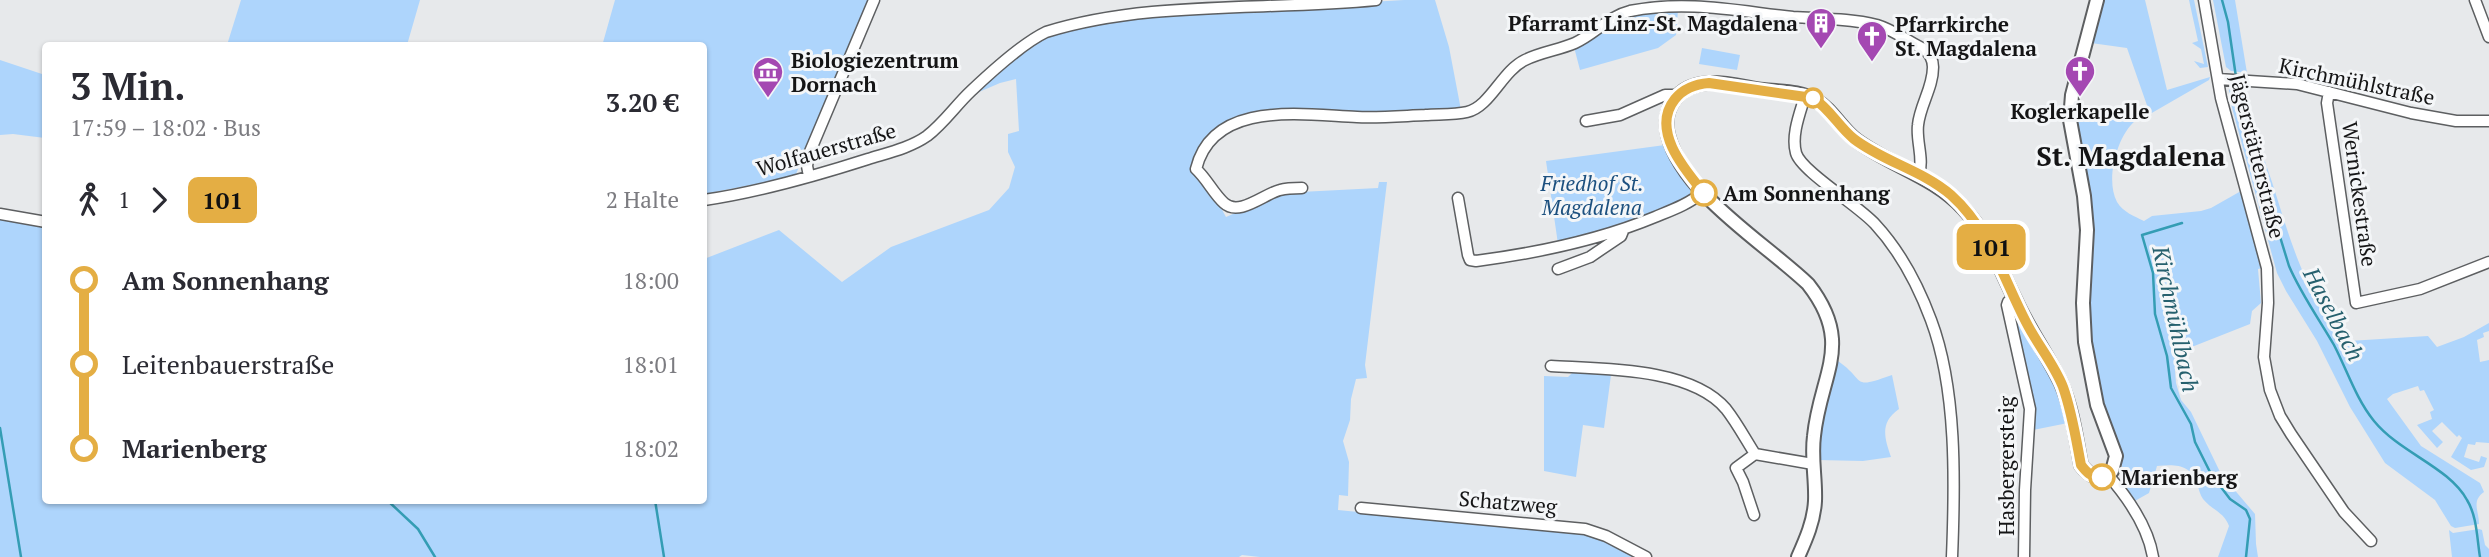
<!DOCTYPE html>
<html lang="de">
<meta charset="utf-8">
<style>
body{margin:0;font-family:"PT Serif",serif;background:#f7f7f7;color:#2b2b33;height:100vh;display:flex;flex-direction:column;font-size:26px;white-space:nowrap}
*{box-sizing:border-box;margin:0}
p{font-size:23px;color:#7c7c81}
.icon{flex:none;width:38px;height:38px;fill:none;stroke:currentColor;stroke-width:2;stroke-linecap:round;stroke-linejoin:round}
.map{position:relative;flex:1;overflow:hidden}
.sheet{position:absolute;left:42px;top:42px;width:665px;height:462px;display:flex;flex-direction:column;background:#fff;border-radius:7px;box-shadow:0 2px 5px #0004}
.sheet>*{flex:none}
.badge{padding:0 14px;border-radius:10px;font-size:24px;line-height:46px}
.map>.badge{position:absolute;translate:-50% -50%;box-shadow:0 0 0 4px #fff}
.legs{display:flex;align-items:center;gap:10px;height:77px;padding:0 28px;font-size:23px}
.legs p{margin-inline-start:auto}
.head{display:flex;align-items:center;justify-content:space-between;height:119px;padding:0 28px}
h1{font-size:38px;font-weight:800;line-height:52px}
ul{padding:0 28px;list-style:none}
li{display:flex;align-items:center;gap:24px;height:84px;font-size:26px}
li i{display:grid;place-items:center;width:10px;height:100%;margin:0 9px;background:currentColor}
li i::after{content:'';width:18px;height:18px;margin:-9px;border:5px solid;border-radius:50%;background:#fff}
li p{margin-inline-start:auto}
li:first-child i{background:linear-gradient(#0000 50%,currentColor 0)}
li:last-child i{background:linear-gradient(currentColor 50%,#0000 0)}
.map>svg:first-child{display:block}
.green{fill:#aed5fc}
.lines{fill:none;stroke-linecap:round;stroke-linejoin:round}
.stream{stroke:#349db4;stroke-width:2.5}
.minor-casing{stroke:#5d5f61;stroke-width:13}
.tertiary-casing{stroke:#5d5f61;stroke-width:16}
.minor{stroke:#fff;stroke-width:10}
.tertiary{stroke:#fff;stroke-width:12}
.line-1-casing{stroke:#fff;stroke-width:16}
.line-1{stroke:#e4ae44;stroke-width:10}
.stop-1-dot{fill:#fff;stroke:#e4ae44;stroke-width:3.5}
.labels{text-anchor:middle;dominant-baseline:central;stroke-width:6;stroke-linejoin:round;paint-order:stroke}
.poi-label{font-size:21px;font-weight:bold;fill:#151516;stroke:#f4f6f8;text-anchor:start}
.street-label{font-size:21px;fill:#151516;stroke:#f4f6f8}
.park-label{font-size:21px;font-style:italic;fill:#1c507f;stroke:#f4f6f8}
.stop-label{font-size:21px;font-weight:bold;fill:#151516;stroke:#f4f6f8;text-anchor:start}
.water-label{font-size:23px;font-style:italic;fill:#26606e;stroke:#f4f6f8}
.district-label{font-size:28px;font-weight:bold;fill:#151516;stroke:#f4f6f8}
</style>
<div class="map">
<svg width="2489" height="557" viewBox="0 0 2489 557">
<rect width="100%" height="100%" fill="#e7e9eb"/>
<!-- green -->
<path class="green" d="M241 0H420L407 45H227Z
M615 0H870L796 174 782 179 704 194V46H602Z
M1404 0H1435L1449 47 1461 110 1348 115 1232 122 1197 157 1209 186 1226 217 1281 193 1378 188 1379 182H1387L1365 365 1367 378 1356 379 1351 399 1350 420 1343 441 1349 462 1348 496 1339 495 1338 510 1580 534 1606 541 1637 557H1260L1242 555 1239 557H0V218L45 226 46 500H704V259L779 230 842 282 891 247 989 210 1009 188 1015 167 1008 152V134L1019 131 1016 79 1000 83 972 95 1036 40 1101 18Z
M2101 0H2145L2167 90 2210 77 2209 80 2150 114 2127 48 2091 43Z
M2189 0H2194L2208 67 2200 68 2194 61 2204 64 2201 49 2192 43 2198 41Z
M2213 0H2235L2247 73 2231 71 2226 67Z
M1678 10 1676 35 1658 48 1580 70 1574 47 1617 19 1634 14Z
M1702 48 1740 55 1737 70 1699 64Z
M0 60 45 75V138L13 134 0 135Z
M2232 88 2245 89C2250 120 2262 152 2272 182 2290 238 2305 299 2349 341L2428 336 2437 347 2464 337 2489 323V331L2483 333 2484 337 2477 340 2480 362 2489 360V443L2476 442 2475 445 2468 444 2464 457 2479 462 2481 456 2487 458 2484 467 2471 470 2451 457 2462 438 2459 435 2457 437 2442 422 2432 431 2443 442 2437 448 2417 425 2432 419 2430 412 2434 410 2424 390 2420 391 2418 386 2393 394 2387 399 2421 446 2480 483 2484 492C2471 501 2479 511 2479 524L2455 528 2451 526 2435 500 2385 463 2350 407 2317 341 2286 291 2277 273 2231 104 2229 90Z
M2080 110 2096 116 2135 121C2117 136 2105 180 2117 202 2123 212 2134 216 2144 221L2152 216 2201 211 2211 208 2241 191 2262 268 2258 269 2261 303 2252 311 2250 324 2179 352 2175 371 2176 383 2181 400 2191 412 2221 474 2255 514 2256 544 2258 557H2218L2229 526C2224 512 2212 510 2203 499 2200 495 2199 489 2197 484 2191 464 2175 464 2157 466L2149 493 2133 502 2123 483 2121 452 2100 394 2090 348 2077 125 2076 114Z
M1665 145 1671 160 1691 190 1689 197 1629 224 1558 244 1546 161Z
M2011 309H2013L2050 375 2068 423 2033 430Z
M1838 361C1867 381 1850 390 1892 375L1899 409C1880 422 1884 437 1891 457L1863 461 1818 460V432Z
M1574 371 1611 375 1604 428 1583 425 1576 477 1544 471V376L1568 377Z
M2479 529 2482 530 2485 545 2489 549V557H2452L2449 530 2453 533Z"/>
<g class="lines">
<!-- stream -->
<path class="stream" d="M2222 0 2228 22 2236 77
M2237 83 2242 113 2289 266C2301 294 2319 319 2334 345 2347 370 2356 399 2374 421 2400 453 2449 467 2467 500 2477 516 2477 539 2480 557
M2182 223 2142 235 2153 273 2155 314 2167 356 2171 388 2191 424 2195 442 2211 474 2230 499 2246 510 2250 519 2246 557
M0 428 21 557
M387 500 418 529 435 557
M655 500 664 557"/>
<!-- minor casing -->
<g class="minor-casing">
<path id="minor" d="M2204 0 2221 98 2267 268 2268 303 2264 357 2270 390 2280 416 2291 434 2344 512 2371 541
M2475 0 2489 37
M2218 79 2297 84 2411 113 2456 121H2489
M2329 92 2327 103 2356 303 2420 289 2489 262
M1805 96C1800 113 1791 135 1796 153 1801 171 1859 206 1875 224 1900 251 1918 285 1931 320 1957 389 1955 483 1952 557
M1586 121 1620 115 1665 95H1673L1676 97
M809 176 807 166 809 154 874 0
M1302 188C1295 188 1287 188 1280 190 1264 194 1239 217 1224 203 1213 193 1207 179 1196 169 1213 99 1304 115 1357 117 1379 118 1402 116 1425 115 1439 114 1454 115 1467 112 1490 107 1502 71 1525 60 1541 52 1559 50 1575 43 1595 34 1609 16 1630 11 1687 0 1736 11 1793 17 1821 19 1848 18 1877 25 1894 30 1907 41 1924 49 1930 54 1933 59 1933 67 1933 88 1920 105 1918 125 1916 141 1924 159 1919 174
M1458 198 1468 255 1470 260 1476 261C1537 253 1597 241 1655 217 1672 210 1689 204 1703 192
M704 200C759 192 815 176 868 159 887 153 910 148 927 136 944 123 956 105 971 91 990 73 1023 43 1046 32 1149 0 1267 11 1376 0
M0 214 46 222
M1558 269 1590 257 1621 236 1623 231
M2014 298 2008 302 2007 305 2030 409 2025 490 2024 557
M1551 366C1601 369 1691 367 1726 409 1737 423 1746 440 1755 454
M2108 475C2128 498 2148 526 2153 557
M1361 508 1585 529 1606 536 1646 557
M1754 515 1743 482 1736 468 1755 454 1813 464"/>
</g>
<!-- tertiary casing -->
<g class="tertiary-casing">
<path id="tertiary" d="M1798 557C1806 539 1814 521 1815 501 1816 479 1811 458 1814 436 1820 374 1855 344 1808 284 1765 243 1683 194 1668 135 1665 123 1667 110 1674 100 1695 72 1734 86 1763 90 1780 92 1801 91 1815 100 1832 109 1841 129 1856 140 1891 166 1933 176 1963 208 1988 234 1999 267 2015 299 2028 328 2047 354 2061 383 2072 408 2076 438 2081 465 2089 476 2101 483 2112 471L2116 456 2097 405 2085 342 2083 303 2087 230 2084 196 2070 120 2072 95 2097 0"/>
</g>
<!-- minor -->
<use href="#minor" class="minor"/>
<!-- tertiary -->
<use href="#tertiary" class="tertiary"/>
</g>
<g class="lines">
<!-- line-1 casing -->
<g class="line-1-casing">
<path id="line-1" d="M1704 193C1685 170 1650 130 1675 99 1684 88 1696 84 1709 83L1813 98C1830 109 1839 127 1854 139 1884 162 1922 170 1951 195 1990 230 2003 278 2026 322 2037 344 2054 364 2063 387 2072 412 2076 439 2081 465 2087 473 2091 477 2102 477"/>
</g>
<!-- line-1 -->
<use href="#line-1" class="line-1"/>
</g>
<!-- icons -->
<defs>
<g id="building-pin" transform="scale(1.575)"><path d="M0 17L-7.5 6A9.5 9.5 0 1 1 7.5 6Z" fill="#a448b2" stroke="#f4f6f8"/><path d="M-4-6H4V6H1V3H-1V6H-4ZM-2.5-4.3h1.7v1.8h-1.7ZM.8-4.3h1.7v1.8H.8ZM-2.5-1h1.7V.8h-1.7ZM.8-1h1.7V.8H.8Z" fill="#fff"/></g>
<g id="church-pin" transform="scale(1.575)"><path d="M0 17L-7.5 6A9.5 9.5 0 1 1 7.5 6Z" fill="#a448b2" stroke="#f4f6f8"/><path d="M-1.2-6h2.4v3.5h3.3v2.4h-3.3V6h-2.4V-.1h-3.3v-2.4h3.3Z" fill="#fff"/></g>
<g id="museum-pin" transform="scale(1.575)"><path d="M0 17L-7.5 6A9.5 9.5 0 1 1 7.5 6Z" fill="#a448b2" stroke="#f4f6f8"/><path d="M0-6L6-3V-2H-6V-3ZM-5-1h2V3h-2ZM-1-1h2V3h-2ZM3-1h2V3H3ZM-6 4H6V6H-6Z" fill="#fff"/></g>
</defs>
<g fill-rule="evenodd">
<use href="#building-pin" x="1821" y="23"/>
<use href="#church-pin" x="1872" y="36"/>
<use href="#church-pin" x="2080" y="71"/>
<use href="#museum-pin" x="768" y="72"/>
</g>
<!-- markers -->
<g class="stop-1-dot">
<circle cx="1813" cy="98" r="9"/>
<circle cx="1704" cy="193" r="12"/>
<circle cx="2102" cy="477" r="12"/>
</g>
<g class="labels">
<!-- poi labels -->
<g class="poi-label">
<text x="1798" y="23" text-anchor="end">Pfarramt Linz-St. Magdalena</text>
<text x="1895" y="24">Pfarrkirche<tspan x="1895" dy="24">St. Magdalena</tspan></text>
<text x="791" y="60">Biologiezentrum<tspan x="791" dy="24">Dornach</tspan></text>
<text x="2080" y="111" text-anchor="middle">Koglerkapelle</text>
</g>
<!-- street labels -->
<g class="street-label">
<text transform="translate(2357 81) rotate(12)">Kirchmühlstraße</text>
<text transform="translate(826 149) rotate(-16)">Wolfauerstraße</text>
<text transform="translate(2258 156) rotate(76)">Jägerstätterstraße</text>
<text transform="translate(2360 194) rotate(82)">Wernickestraße</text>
<text transform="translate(2006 466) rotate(-90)">Hasbergersteig</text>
<text transform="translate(1508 502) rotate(5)">Schatzweg</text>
</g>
<!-- park labels -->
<g class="park-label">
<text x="1592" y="183">Friedhof St.<tspan x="1592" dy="24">Magdalena</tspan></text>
</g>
<!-- stop labels -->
<g class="stop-label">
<text x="1723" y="193">Am Sonnenhang</text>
<text x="2121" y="477">Marienberg</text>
</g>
<!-- water labels -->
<g class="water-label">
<text transform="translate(2334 314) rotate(62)">Haselbach</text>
<text transform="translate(2176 319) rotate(78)">Kirchmühlbach</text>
</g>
<!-- district labels -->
<g class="district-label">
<text x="2131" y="155">St. Magdalena</text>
</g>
</g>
</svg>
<b class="badge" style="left:1991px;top:247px;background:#e4ae44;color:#111">101</b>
<section class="sheet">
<div class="head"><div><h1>3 Min.</h1><p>17:59 – 18:02 · Bus</p></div><b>3.20 €</b></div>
<div class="legs"><svg class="icon" aria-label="walk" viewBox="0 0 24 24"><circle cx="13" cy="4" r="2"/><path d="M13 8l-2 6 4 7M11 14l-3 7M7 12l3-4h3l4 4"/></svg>1<svg class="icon" aria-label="forward" viewBox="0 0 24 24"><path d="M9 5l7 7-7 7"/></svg><b class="badge" style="background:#e4ae44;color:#111">101</b><p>2 Halte</p></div>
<ul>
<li><i style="color:#e4ae44"></i><b>Am Sonnenhang</b><p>18:00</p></li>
<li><i style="color:#e4ae44"></i><span>Leitenbauerstraße</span><p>18:01</p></li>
<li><i style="color:#e4ae44"></i><b>Marienberg</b><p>18:02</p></li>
</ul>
</section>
</div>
